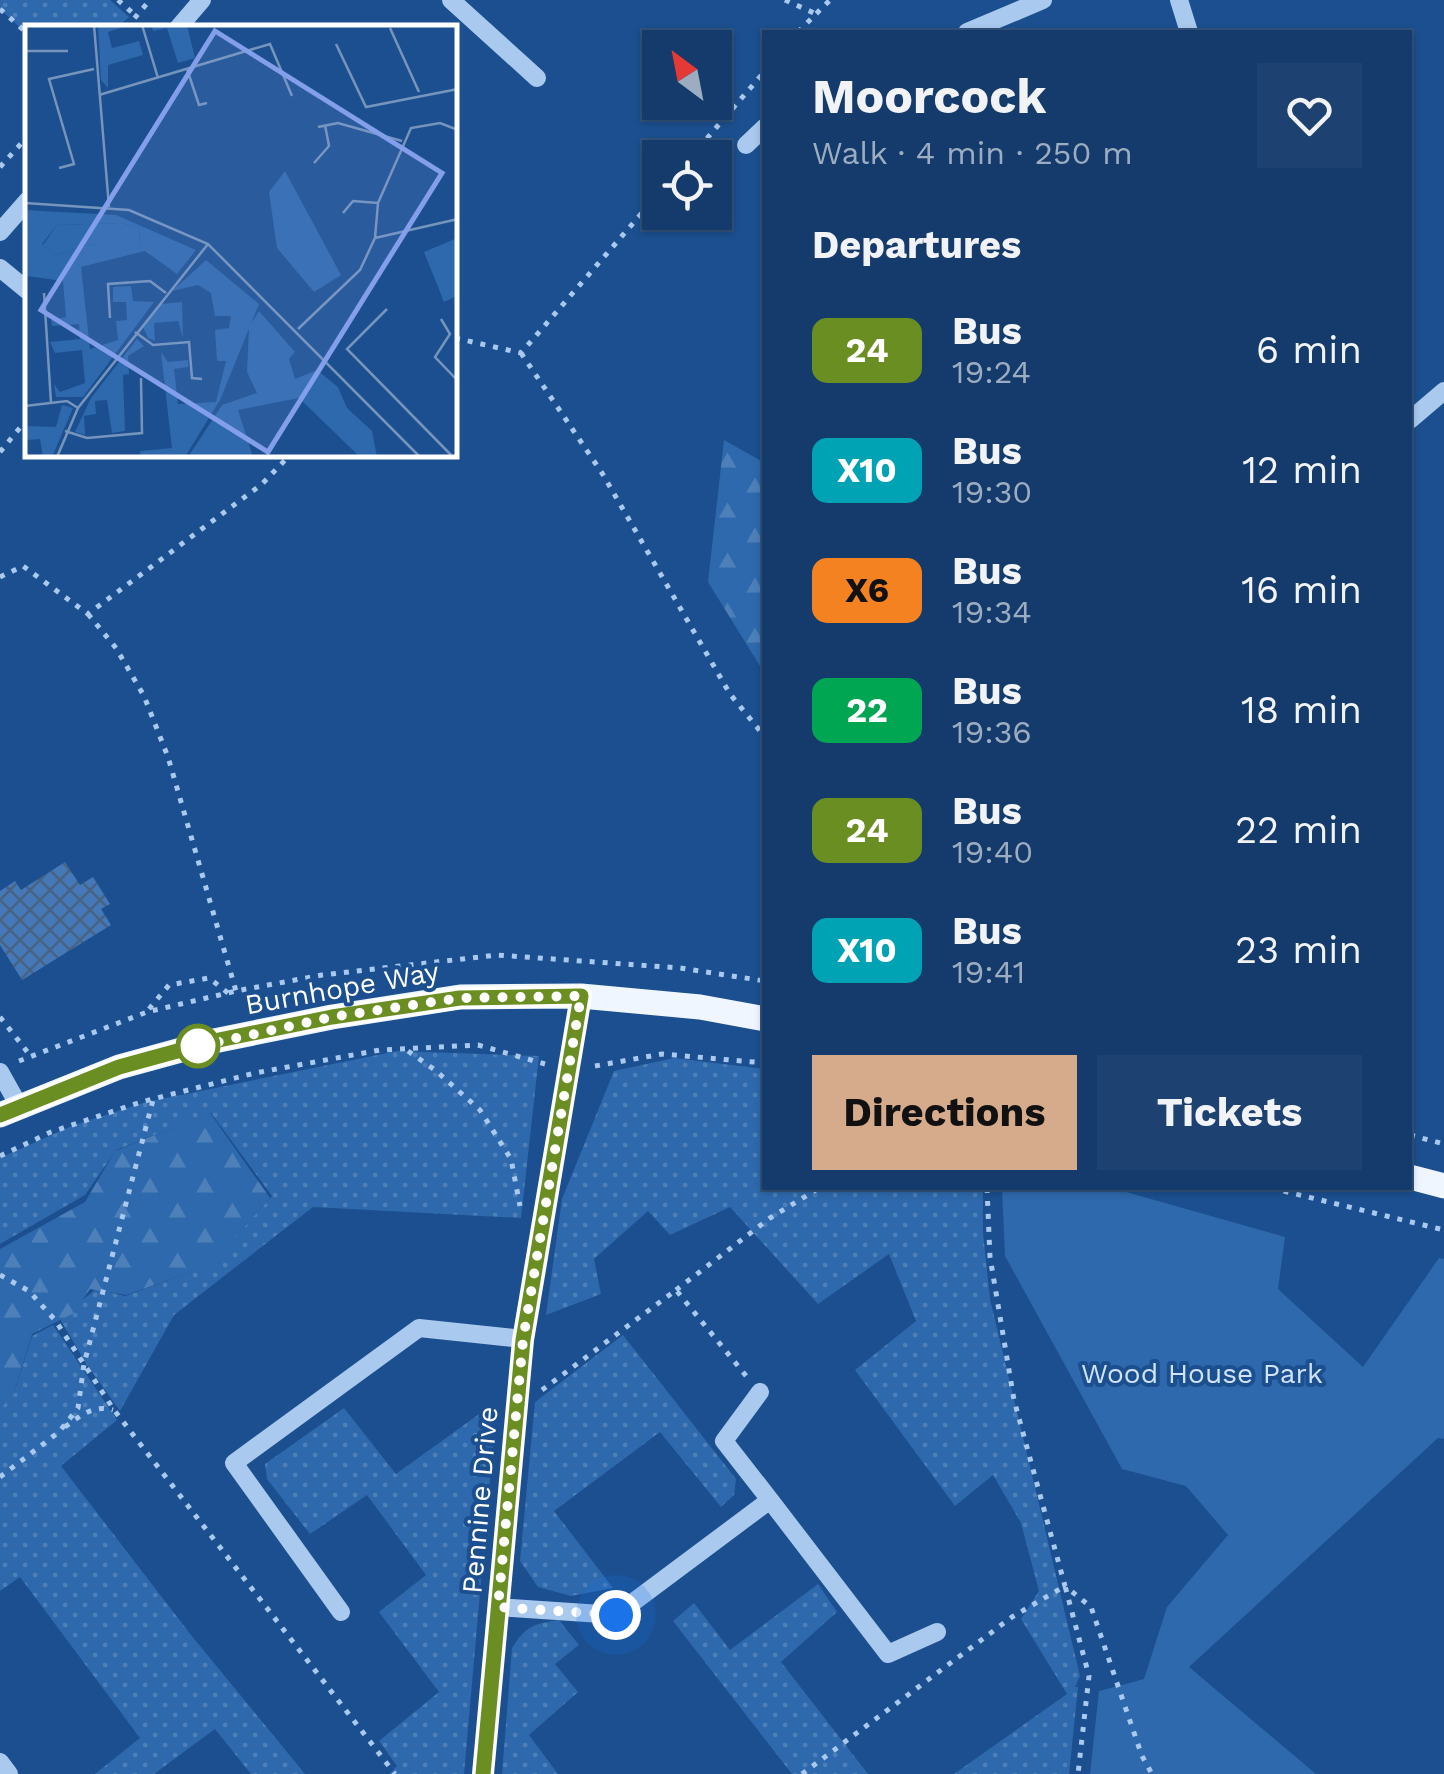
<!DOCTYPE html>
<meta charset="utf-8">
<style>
body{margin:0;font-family:"Work Sans",sans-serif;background:#1d4271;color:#f1f3f6;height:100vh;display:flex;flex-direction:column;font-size:38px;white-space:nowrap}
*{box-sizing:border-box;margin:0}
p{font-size:32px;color:#9dadc1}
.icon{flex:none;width:55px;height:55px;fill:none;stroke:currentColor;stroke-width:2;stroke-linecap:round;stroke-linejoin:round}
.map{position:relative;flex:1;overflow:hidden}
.details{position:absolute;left:762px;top:30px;width:650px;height:1160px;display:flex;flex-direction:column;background:#143b6b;border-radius:0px;box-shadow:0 2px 8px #0004,0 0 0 2px #33557e}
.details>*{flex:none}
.badge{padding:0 20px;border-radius:15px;font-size:35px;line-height:65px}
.needle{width:65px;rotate:328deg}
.tools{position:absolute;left:642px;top:30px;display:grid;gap:20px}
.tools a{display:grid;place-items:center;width:90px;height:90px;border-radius:0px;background:#143b6b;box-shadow:0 2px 8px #0004,0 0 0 2px #33557e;font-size:50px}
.you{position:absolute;width:50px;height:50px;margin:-25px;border:8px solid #fff;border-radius:50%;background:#1a73e8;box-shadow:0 0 0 15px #1a73e833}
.map>.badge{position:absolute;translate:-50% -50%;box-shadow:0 0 0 5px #fff}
h2{padding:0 50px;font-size:38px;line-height:90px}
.round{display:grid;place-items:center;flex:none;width:105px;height:105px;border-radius:0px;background:#1d4271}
.overview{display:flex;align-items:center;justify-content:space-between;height:170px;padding:0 50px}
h1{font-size:48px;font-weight:700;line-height:75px}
.cta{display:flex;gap:20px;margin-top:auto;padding:20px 50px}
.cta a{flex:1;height:115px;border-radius:0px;background:#d6ab8b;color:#111;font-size:40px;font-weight:700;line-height:115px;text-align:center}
.cta a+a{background:#1d4271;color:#f1f3f6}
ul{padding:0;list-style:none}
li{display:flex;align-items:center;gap:30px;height:120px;padding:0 50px}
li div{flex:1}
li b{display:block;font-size:38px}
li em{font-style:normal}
li .badge{min-width:110px;font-weight:700;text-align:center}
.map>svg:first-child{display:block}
.grass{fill:url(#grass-dots)}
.forest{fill:url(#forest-firs)}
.park{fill:#2e69ad}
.building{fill:url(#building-cross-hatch)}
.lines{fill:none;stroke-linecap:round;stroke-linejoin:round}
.path{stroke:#a9c9ee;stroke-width:5;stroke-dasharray:5 8;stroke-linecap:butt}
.minor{stroke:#a9c9ee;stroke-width:18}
.major{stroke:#f0f6ff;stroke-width:25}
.line-casing{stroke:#fff;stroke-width:22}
.line{stroke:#6b8e23;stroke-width:15}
.walk{stroke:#fff;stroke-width:10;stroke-dasharray:0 18}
.stop-dot{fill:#fff;stroke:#6b8e23;stroke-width:5}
.labels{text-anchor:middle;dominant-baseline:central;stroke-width:8;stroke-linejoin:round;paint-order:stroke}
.street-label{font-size:28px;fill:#fff;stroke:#1b4f8f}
.park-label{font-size:28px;fill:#cfe3fa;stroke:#1b4f8f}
.inset-road{fill:none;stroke:#7695bc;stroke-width:2.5}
.view{fill:#839eea;fill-opacity:0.15;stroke:#839eea;stroke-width:5}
.inset-edge{fill:none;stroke:#fff;stroke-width:5}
</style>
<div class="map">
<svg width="1444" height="1774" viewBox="0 0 1444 1774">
<defs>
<pattern id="grass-dots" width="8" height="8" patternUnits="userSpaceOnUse" patternTransform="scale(2.5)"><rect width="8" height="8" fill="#2e69ad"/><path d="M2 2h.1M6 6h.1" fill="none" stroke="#4d80b9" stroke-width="1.8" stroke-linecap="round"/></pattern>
<pattern id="forest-firs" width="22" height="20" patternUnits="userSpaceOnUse" patternTransform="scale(2.5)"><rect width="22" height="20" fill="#2e69ad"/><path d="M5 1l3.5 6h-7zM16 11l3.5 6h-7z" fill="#4d80b9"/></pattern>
<pattern id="building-cross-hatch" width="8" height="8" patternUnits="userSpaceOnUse" patternTransform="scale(2.5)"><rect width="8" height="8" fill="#4478b7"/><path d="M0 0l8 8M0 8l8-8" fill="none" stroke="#486282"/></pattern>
</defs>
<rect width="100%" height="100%" fill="#1b4f8f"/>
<!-- grass -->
<path class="grass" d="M0 0H110L129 17 118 27 28 28 27 34 0 9Z
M397 1051 539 1056 521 1218 313 1207 174 1315 120 1411 87 1365 60 1319 96 1289 125 1296 210 1265 272 1196 211 1113 116 1150 85 1195 0 1244V1158L74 1125 146 1102Z
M674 1058 765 1069V1188H983V1233L990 1299 1080 1676 1075 1687H1078L1069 1774H954L1067 1694 1021 1619 1039 1591 1021 1523 993 1475 955 1506 855 1370 916 1321 889 1254 818 1304 730 1207 670 1235 648 1211 594 1259 601 1294 546 1315 562 1199 614 1071Z
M53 1325 117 1420 61 1466 191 1635 305 1774H251L215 1729 154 1774H95L140 1738 20 1577 0 1591V1407L14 1393 32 1336Z
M623 1335 736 1479 734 1495 721 1507 660 1432 554 1511 613 1588 571 1596 538 1587 520 1561 535 1402Z
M344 1408 396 1474 486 1409 496 1412 464 1774H389L397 1766 379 1741 439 1692 379 1612 426 1575 367 1495 310 1534 267 1479 265 1464Z
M818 1584 837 1612 781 1662 868 1774H792L673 1621 694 1603 730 1650Z
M559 1620 579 1645 555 1664 578 1692 529 1735 558 1774H502L512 1648C526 1626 533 1624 559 1620Z"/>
<!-- forest -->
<path class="forest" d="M724 440 765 463V674L708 582Z
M210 1113 270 1198 211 1265 126 1295 90 1289 74 1313 32 1334 13 1396 0 1408V1249L85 1202 115 1151Z"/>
<!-- park -->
<path class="park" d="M1002 1188H1112L1285 1237 1278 1289 1363 1367 1439 1258 1444 1259V1439L1438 1438 1189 1667 1316 1774H1090L1099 1691 1144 1679 1167 1607 1228 1535 1186 1486 1122 1469 1005 1256Z"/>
<!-- building -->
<path class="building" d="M65 862 80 885 93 877 110 904 101 909 111 925 22 980 0 945V891L15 881 21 890Z"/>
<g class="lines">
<!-- path -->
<path class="path" d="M118 0 136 16
M785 0 814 13
M0 9 28 34
M126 28 150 0
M798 32 830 0
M690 158 765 71
M0 167 28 136
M455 338 521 353 660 192
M521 353 602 473 730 694 765 737
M0 452 28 418
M0 577 23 566 88 614 262 484 290 455
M88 614 116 648 144 696 168 757 236 991
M149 1009 169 985 209 978 228 993
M0 1017 29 1054
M408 1051 435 1070 480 1110 511 1159 520 1206
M19 1061 147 1012 236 991 322 975 497 955 680 968 765 981
M595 1066 662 1054 765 1063
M1410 1135 1444 1144
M0 1156 51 1132 141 1102 255 1073 380 1050 478 1045 545 1064
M987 1188 990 1257 1014 1400 1065 1586 1091 1607 1142 1756 1152 1774
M1271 1188 1444 1230
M0 1275 29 1291 55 1320 114 1410 395 1774
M676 1290 770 1218 819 1188
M542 1390 676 1290 747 1377
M65 1427C80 1416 94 1404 113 1410
M0 1477 59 1432 78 1408 84 1364 153 1100
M802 1774 1012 1617 1065 1586 1089 1676 1078 1774"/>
<!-- minor -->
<path class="minor" d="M451 0 537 78
M1179 0 1189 32
M178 28 202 0
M967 32 1043 0
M746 145 765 127
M0 232 28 200
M0 268 28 291
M1410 420 1444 391
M0 1072 19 1106
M760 1392 724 1441 770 1500
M498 1607 616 1615 770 1500 888 1654 937 1632
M341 1612 234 1463 419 1328 523 1339
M0 1762 9 1774
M483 1774 523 1339 581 996"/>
<!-- major -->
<path class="major" d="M0 1115 119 1067 214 1041 332 1017 460 997 581 996 700 1007 765 1019
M1410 1177 1444 1186"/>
</g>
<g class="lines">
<!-- line casing -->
<g class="line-casing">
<path id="line" d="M0 1115 119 1067 214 1041 332 1017 460 998 581 996 523 1340 483 1774"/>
</g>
<!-- line -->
<use href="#line" class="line"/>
<!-- walk -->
<path class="walk" d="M198 1046 182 1050 332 1017 460 998 581 996 523 1340 498 1607 616 1615"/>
</g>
<!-- markers -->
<circle class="stop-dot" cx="198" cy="1046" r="20"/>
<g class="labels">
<!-- street labels -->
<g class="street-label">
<text transform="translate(342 988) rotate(-10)">Burnhope Way</text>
<text transform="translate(480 1500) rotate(-85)">Pennine Drive</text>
</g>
<!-- park labels -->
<g class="park-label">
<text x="1202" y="1373">Wood House Park</text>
</g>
</g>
<!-- overview -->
<g transform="translate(25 25)">
<rect width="432" height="432" fill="#1b4f8f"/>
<path d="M73 0H105L83 7 87 23 114 16 118 30 83 40V63L76 55ZM126 0H162L170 33 153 38 142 3 128 6ZM0 185 91 190 171 225 152 249 120 226 56 242 65 324 93 315 91 296 102 295 101 277H88V262L106 261 108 276 129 277 58 372H31L29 359 35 367 60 358 57 325 30 328 25 317 55 314 54 299 27 301 26 295 41 292 38 256 2 251ZM95 198 114 202 115 221 98 225 64 219 32 230 17 219 32 200ZM181 235 234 279 195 375 160 432H116L115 426 147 423 136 327 143 337 163 335V342L149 344 153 379 191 377 201 336H192L190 305 204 303 206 291H190L186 268 173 260 147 266ZM157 277 158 313 153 296 129 298 130 316 123 313 118 302 136 279ZM112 314 119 321 103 331 104 349 98 350 100 406 87 408 82 375 70 376 71 389 59 391 60 410 50 407 66 373ZM37 380 48 383 27 432H18L15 414 2 415 0 401 31 402Z" fill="#2e69ad" fill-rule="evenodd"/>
<path d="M260 146 316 250 289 267 252 223 244 167ZM95 198 114 202 115 221 99 226 64 219 32 230 18 220 32 200Z" fill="#2e69ad"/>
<path d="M432 213V271L419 277 399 227ZM234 286 270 327 264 334 270 354 292 345 313 362 322 383 347 406 352 432H335L274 373 213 385 228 432H163L197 380 232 368 222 347 224 302Z" fill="#2e69ad"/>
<path class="inset-road" d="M69 0 84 182M117 0 133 53M365 3 394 67M311 19 341 82 433 64M0 26H43M162 44 174 80 182 78M74 70 245 19 267 71M293 102 313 98 377 116M289 138 304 121 300 100M34 143 49 139 24 54 69 44M0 178 104 185 183 219 395 432M318 188 328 176 353 178M350 213 433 194M19 268 26 378M362 284 322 324 428 432M85 293 83 259 125 256 141 268M416 294 425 309 410 332 433 356M273 304 335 245 350 213 353 178 386 103 415 98 433 105M110 307 128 320 164 317 167 353 177 354M0 381 42 376 53 383M40 406 62 413 117 408 116 353M32 432 53 383 183 219"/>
<path class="view" d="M190 6 417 148 243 427 16 285Z"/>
<rect width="432" height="432" class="inset-edge"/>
</g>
</svg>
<div class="tools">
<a><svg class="needle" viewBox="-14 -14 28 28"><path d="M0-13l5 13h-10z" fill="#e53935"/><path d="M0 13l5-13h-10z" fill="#9dadc1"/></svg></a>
<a><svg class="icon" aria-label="locate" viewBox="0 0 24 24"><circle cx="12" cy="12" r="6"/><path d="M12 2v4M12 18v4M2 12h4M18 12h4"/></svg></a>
</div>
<div class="you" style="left:616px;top:1615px"></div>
<section class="details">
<div class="overview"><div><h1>Moorcock</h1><p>Walk · 4 min · 250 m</p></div><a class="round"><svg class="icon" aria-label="heart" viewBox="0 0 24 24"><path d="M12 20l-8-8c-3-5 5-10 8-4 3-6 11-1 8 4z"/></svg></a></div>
<h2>Departures</h2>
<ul>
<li><span class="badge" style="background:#6b8e23;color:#fff">24</span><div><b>Bus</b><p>19:24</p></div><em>6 min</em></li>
<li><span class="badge" style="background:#00a3b4;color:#fff">X10</span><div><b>Bus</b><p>19:30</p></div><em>12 min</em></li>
<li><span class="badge" style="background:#f58220;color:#111">X6</span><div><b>Bus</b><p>19:34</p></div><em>16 min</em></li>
<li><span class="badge" style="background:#00a651;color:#fff">22</span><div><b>Bus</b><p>19:36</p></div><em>18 min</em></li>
<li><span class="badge" style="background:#6b8e23;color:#fff">24</span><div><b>Bus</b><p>19:40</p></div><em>22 min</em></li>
<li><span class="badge" style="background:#00a3b4;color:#fff">X10</span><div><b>Bus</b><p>19:41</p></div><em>23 min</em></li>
</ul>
<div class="cta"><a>Directions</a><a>Tickets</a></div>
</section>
</div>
